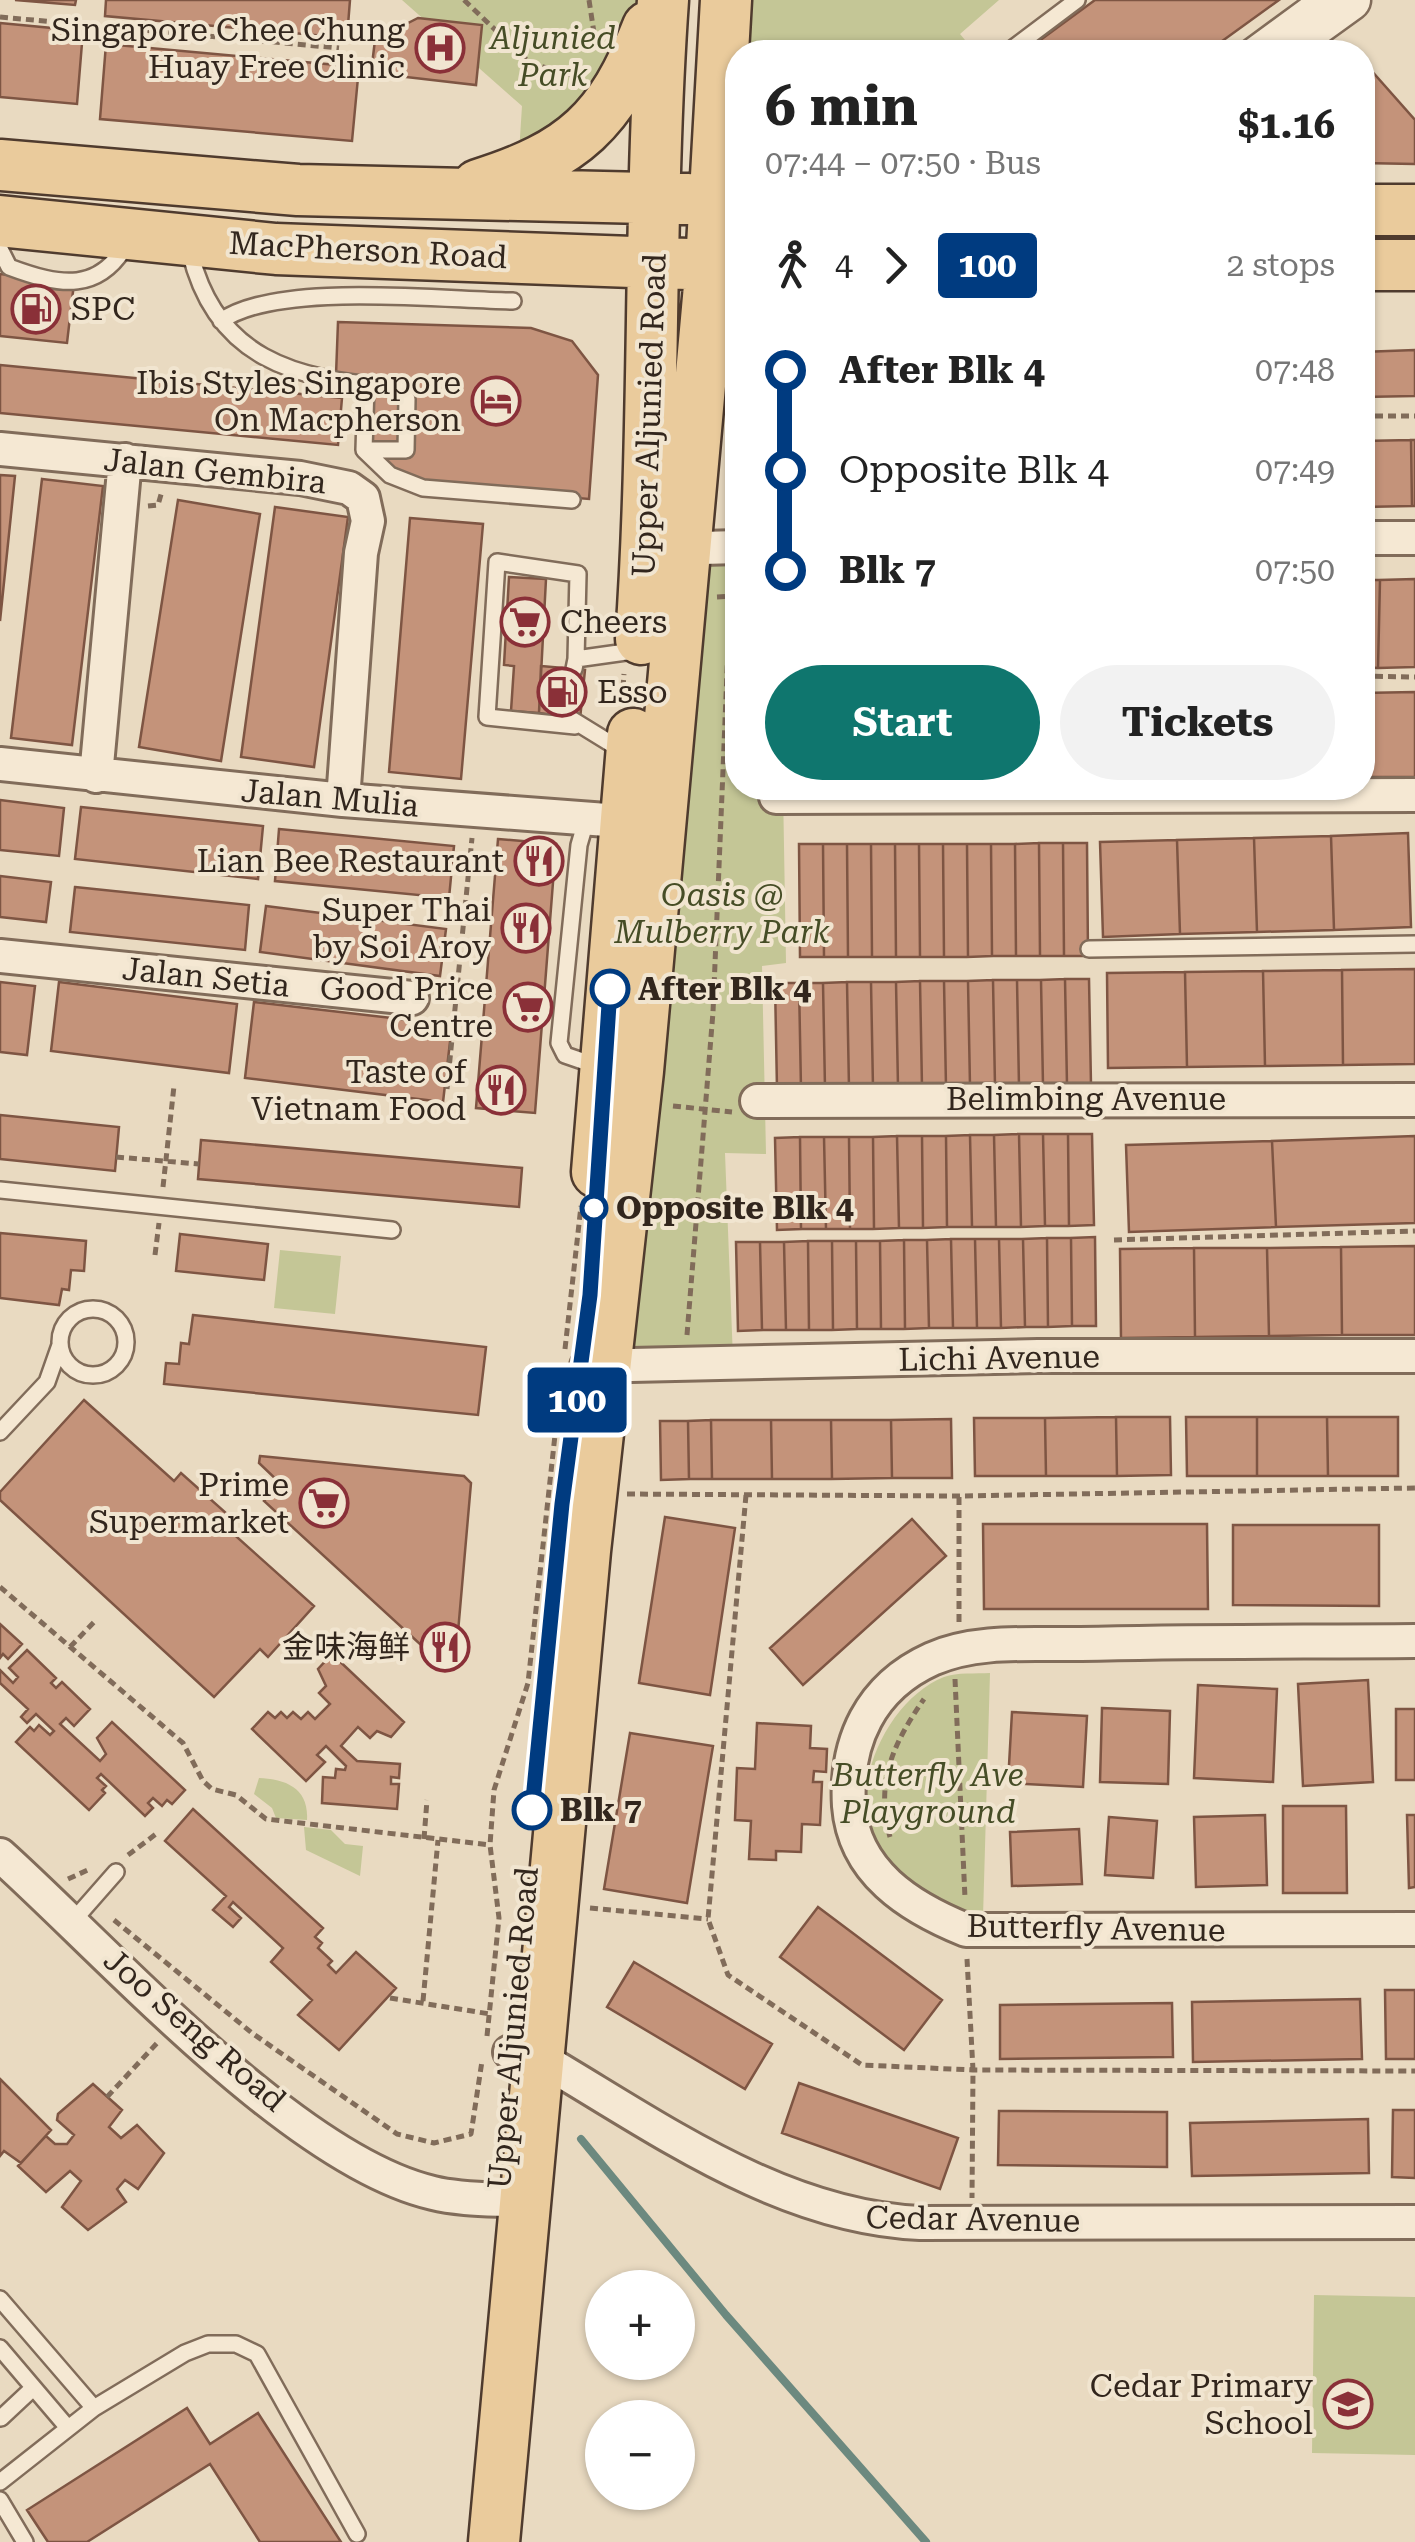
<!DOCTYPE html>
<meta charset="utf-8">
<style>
body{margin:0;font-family:"Roboto Serif","Noto Sans SC",serif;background:#f2f2f2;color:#222;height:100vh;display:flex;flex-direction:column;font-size:38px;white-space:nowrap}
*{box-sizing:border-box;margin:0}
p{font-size:32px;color:#767676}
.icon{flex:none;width:55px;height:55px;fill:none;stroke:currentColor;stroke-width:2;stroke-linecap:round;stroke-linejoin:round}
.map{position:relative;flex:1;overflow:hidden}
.panel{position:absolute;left:725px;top:40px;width:650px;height:760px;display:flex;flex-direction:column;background:#fff;border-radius:40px;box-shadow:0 2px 8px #0004}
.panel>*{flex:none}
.badge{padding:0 20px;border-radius:8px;font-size:35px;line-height:65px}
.buttons{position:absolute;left:585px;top:2270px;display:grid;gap:20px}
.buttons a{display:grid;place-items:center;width:110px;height:110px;border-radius:50%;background:#fff;box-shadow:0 2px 8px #0004;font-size:50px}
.map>.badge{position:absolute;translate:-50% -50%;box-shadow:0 0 0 5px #fff}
.legs{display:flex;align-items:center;gap:15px;height:110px;padding:0 40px;font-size:32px}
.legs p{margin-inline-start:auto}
.head{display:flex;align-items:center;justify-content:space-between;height:170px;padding:0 40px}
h1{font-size:55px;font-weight:700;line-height:75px}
.cta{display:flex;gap:20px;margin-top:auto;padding:20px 40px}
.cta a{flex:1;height:115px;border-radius:60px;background:#0f766e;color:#fff;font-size:40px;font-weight:700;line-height:115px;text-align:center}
.cta a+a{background:#f2f2f2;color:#222}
ul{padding:0 40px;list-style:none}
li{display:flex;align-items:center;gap:35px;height:100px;font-size:38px}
li i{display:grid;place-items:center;width:15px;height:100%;margin:0 12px;background:currentColor}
li i::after{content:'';width:25px;height:25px;margin:-12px;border:8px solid;border-radius:50%;background:#fff}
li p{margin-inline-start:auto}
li:first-child i{background:linear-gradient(#0000 50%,currentColor 0)}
li:last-child i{background:linear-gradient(currentColor 50%,#0000 0)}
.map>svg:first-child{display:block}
.green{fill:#c4c696}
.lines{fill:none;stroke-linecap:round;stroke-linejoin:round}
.stream{stroke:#6c897f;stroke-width:8}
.building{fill:#c4937a;stroke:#7e5543;stroke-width:2.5}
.service-casing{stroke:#816c5a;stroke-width:20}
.minor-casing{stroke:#816c5a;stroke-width:38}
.tertiary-casing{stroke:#816c5a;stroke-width:45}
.primary-casing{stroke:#4f3b2e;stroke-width:55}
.path{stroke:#816c5a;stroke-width:5;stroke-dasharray:8 5;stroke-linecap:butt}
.service{stroke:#f5e8d3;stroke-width:15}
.minor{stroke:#f5e8d3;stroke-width:32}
.tertiary{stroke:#f5e8d3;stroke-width:40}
.primary{stroke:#eacb9c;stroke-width:50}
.line-1-casing{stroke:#fff;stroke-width:22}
.line-1{stroke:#003b80;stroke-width:15}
.stop-1-dot{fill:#fff;stroke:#003b80;stroke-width:5}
.labels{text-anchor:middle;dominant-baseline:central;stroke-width:8;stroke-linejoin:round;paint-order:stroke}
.poi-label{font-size:32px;fill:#32261d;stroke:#f1e5d0;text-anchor:end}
.park-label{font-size:32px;font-style:italic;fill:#464d26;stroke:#f1e5d0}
.street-label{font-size:32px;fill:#32261d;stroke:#f1e5d0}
.stop-label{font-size:32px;font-weight:bold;fill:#32261d;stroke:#f1e5d0;text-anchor:start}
</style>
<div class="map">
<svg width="1415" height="2542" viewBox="0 0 1415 2542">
<rect width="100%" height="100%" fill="#e9dac1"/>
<!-- green -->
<path class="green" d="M402 0H645L589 103 519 153 522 106Z
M736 0H999L960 34 975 52H738Z
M688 565H737L738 788H783L786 963 762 966 766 1154 725 1153 733 1359H617Z
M280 1250 341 1256 335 1314 274 1308Z
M990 1673 983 1917C966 1914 946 1913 931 1904 905 1888 877 1855 869 1826 854 1773 893 1697 944 1677 957 1672 976 1674 990 1673Z
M259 1778C287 1779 309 1789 307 1820L276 1818 272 1808 254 1794Z
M304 1827 331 1830 345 1844 363 1846 360 1876 306 1850Z
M1314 2295 1415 2297V2455L1312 2453Z"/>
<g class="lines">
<!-- stream -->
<path class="stream" d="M581 2139 726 2315 926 2542"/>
</g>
<!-- building -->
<path class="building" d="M15 0H76L75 5Z
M106 0H350L347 38 105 16Z
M1095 0H1279L1207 52H1024Z
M418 18 482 25 476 85 371 73 375 40Z
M0 23 83 31 77 104 0 97Z
M106 44 359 67 352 141 100 119Z
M1362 60 1415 120V164L1362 163Z
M0 274 74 283 67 343 0 336Z
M338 322 531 328 572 341 598 375 589 499 437 487 383 463 369 440 372 376 336 375Z
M1415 350V396L1362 397V352Z
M0 365 342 398 338 445 0 413Z
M1411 440H1415V506H1412Z
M1411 440 1412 506 1362 507V441Z
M0 475 15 476 0 621Z
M42 479 103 486 72 745 11 738Z
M178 500 260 514 221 761 139 747Z
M275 507 348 517 314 767 241 757Z
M410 518 483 524 461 779 389 772Z
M509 577 546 579 539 713 511 711 514 666 504 665Z
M1415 579V667L1378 668 1380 580Z
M1362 580H1380L1378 668 1362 667Z
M541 666 585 670 580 719 539 713Z
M1415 692V777H1362V693Z
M0 800 64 808 59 856 0 850Z
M81 807 263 826 258 879 75 859Z
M279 829 454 846 449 898 275 881Z
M1408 833 1411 927 1334 930 1331 836Z
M1331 836 1334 930 1257 932 1254 838Z
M1254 838 1257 932 1180 934 1177 840Z
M498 839 556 844 535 1113 476 1108Z
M1177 840 1180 934 1103 937 1100 842Z
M1039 843 1040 956H1016L1015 844Z
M1039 843H1063L1064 956H1040Z
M1063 843H1087L1088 956H1064Z
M799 844H823L824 957H800Z
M823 844H847L848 957H824Z
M847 844H871L872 957H848Z
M871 844H895L896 957H872Z
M895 844H919L920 957H896Z
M919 844H943L944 957H920Z
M943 844H967L968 957H944Z
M967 844H991L992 956 968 957Z
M991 844H1015L1016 956H992Z
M0 876 51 882 46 922 0 917Z
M75 887 249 905 245 950 70 932Z
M266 906 446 929 440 976 260 952Z
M1415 969V1064L1343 1065 1342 970Z
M1342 970 1343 1065 1265 1066 1263 971Z
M1263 971 1265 1066 1187 1067 1185 972Z
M1185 972 1187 1067 1108 1068 1107 973Z
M1065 979H1089L1091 1085H1067Z
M1065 979 1067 1085H1043L1041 980Z
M993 980 995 1086H970L968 981Z
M993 980H1017L1019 1086H995Z
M1017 980H1041L1043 1085 1019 1086Z
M920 981 922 1087H898L896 982Z
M920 981H944L946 1087H922Z
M944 981H968L970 1086 946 1087Z
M0 982 35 986 27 1055 0 1052Z
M59 982 237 1004 229 1073 51 1051Z
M847 982 849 1088H825L823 983Z
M847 982H871L873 1088H849Z
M871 982H896L898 1087 873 1088Z
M775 983H799L801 1089H777Z
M799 983H823L825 1088 801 1089Z
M254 1002 452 1025 443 1102 245 1078Z
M0 1115 119 1127 115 1171 0 1159Z
M1019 1134 1021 1227H996L994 1135Z
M1019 1134H1043L1045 1226 1021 1227Z
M1043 1134H1068L1069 1226H1045Z
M1068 1134H1092L1094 1225 1069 1226Z
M970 1135 972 1227H947L946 1136Z
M970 1135H994L996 1227H972Z
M897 1136 899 1228 874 1229 873 1137Z
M897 1136H922L923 1228H899Z
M922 1136H946L947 1227 923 1228Z
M1415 1136V1223L1276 1227 1272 1141Z
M800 1137 801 1229 777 1230 775 1138Z
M800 1137H824L826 1229H801Z
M824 1137H849L850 1229H826Z
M849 1137H873L874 1229H850Z
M201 1140 522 1168 519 1207 198 1179Z
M1272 1141 1276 1227 1129 1232 1126 1145Z
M0 1233 86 1241 84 1271 71 1270 69 1290 62 1289 59 1305 0 1298Z
M180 1234 268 1244 264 1280 176 1271Z
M1095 1237 1096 1326H1072L1071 1238Z
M1047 1238 1048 1327H1025L1023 1239Z
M1047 1238H1071L1072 1326 1048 1327Z
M951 1239 953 1328H929L927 1240Z
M951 1239H975L977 1328H953Z
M975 1239H999L1001 1328H977Z
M999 1239H1023L1025 1327 1001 1328Z
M904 1240 905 1329H881L880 1241Z
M904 1240H927L929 1328 905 1329Z
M808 1241 809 1330H786L784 1242Z
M808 1241H832L833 1330H809Z
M832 1241H856L857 1329 833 1330Z
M856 1241H880L881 1329H857Z
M736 1242H760L762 1330 738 1331Z
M760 1242H784L786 1330H762Z
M1415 1246V1335H1342L1341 1247Z
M1341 1247 1342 1335 1269 1336 1267 1248Z
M1194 1248 1195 1337 1121 1338 1120 1249Z
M1194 1248H1267L1269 1336 1195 1337Z
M193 1315 486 1347 478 1415 164 1384 166 1363 179 1364 181 1343 189 1344Z
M84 1400 174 1481 181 1473 226 1513 219 1521 314 1606 268 1657 260 1649 214 1697 0 1500V1492Z
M1116 1417H1170L1171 1475 1117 1476Z
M1116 1417 1117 1476H1046L1045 1418Z
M1186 1417H1257V1476H1187Z
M1257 1417H1327L1328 1476H1257Z
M1327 1417H1398V1476H1328Z
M974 1418H1045L1046 1476H975Z
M951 1419 952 1478H892L891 1420Z
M711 1420 712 1479H689L688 1421Z
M711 1420H771L772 1479H712Z
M771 1420H831L832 1479H772Z
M831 1420H891L892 1478 832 1479Z
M660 1421H688L689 1479 661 1480Z
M260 1456 464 1476 471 1483 456 1655 445 1667 264 1501 280 1483 259 1463Z
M665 1517 735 1528 710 1695 639 1683Z
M912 1519 946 1556 803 1685 770 1648Z
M983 1524H1207L1208 1609H984Z
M1233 1525H1379V1606L1233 1605Z
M0 1624 22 1644 8 1659 3 1654 0 1658Z
M27 1650 56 1678 51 1683 56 1688 62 1682 90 1709 74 1726 66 1718 60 1724 100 1761 106 1754 97 1738 112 1722 185 1790 172 1804 167 1800 162 1806 153 1798 148 1803 153 1808 145 1816 101 1774 97 1778 106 1786 102 1790 105 1793 89 1810 16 1742 30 1727 34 1731 39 1725 50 1735 54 1731 36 1714 27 1723 21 1717 28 1709 0 1683V1670L13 1683 18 1677 9 1668Z
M332 1654 404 1722 391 1737 377 1731 370 1738 358 1727 341 1746 357 1761 400 1764 399 1778 391 1777V1784H399L397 1809 322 1803 323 1777 335 1778 336 1769 345 1770 346 1766 326 1746 317 1755 325 1762 306 1781 252 1729 268 1712 275 1718 281 1712 287 1718 293 1712 301 1719 308 1712 315 1719 330 1704 319 1693 326 1686 318 1669Z
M1368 1680 1373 1782 1303 1786 1298 1684Z
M1198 1685 1277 1689 1273 1782 1194 1778Z
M1102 1708 1170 1711 1168 1784 1100 1782Z
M1396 1709H1415V1780H1396Z
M1012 1712 1087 1716 1083 1787 1008 1783Z
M757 1723 811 1726 810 1748 827 1749 826 1772 814 1771 813 1782H822L820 1825 802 1824 801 1852 776 1851V1860L749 1859 751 1821 735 1820 737 1768 755 1769Z
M630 1733 713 1746 687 1903 604 1889Z
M1283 1806H1346L1347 1893H1283Z
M193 1809 323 1928 315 1937 322 1943 318 1948 332 1961 328 1965 336 1973 356 1952 396 1988 339 2050 298 2015 312 2000 271 1962 283 1948 233 1902 229 1907 241 1918 233 1927 213 1910 226 1896 165 1841Z
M1265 1815 1267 1885 1196 1887 1194 1817Z
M1407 1815H1415V1887L1409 1888Z
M1109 1817 1157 1821 1153 1878 1105 1875Z
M1079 1829 1082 1884 1012 1886 1010 1832Z
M818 1907 942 2000 904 2050 780 1957Z
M634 1962 772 2044 745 2089 607 2007Z
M1385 1990H1415V2059H1386Z
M1360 1999 1362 2059 1193 2062 1192 2002Z
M1172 2003 1173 2057 1000 2059V2005Z
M0 2079 51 2130 21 2163 4 2151 0 2156Z
M799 2083 958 2138 940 2189 782 2133Z
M93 2084 122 2110 109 2127 121 2138 137 2125 164 2153 138 2189 125 2180 117 2189 126 2202 88 2230 62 2207 81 2181 70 2171 46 2192 18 2166 46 2136 55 2144H67L74 2135 57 2120 58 2114Z
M1393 2110H1415V2178L1392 2177Z
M999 2111 1167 2112V2167L998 2165Z
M1368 2119 1369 2173 1192 2176 1190 2123Z
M187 2408 210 2444 258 2413 341 2542H260L210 2464 87 2542H48L27 2510Z"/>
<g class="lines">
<!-- service casing -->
<g class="service-casing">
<path id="service" d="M1008 52 1077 0
M1243 52 1314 0
M189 247C213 359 295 380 396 387L407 399 406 450H364
M0 249 9 267C60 286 100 294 129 240
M221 321C277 281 441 300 513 301
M366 385 364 450 390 475 423 488 572 500
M574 669 576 659 640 650
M571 719 623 751
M575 726 487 717 497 562 578 574 576 659
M586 821 579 845 559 1043 565 1055 597 1066
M1089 949 1415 944
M0 1190 392 1230
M60 1342a33 33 0 1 1 66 0a33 33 0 1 1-66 0Z
M0 1432 47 1382 60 1345
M73 1921 116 1872
M0 2299 94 2408
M0 2348 68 2428
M1 2418 32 2389
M0 2482 94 2408 185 2353 208 2344H236L257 2354 357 2534
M0 2500 25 2542"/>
</g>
<!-- minor casing -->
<g class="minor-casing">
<path id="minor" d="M0 449 300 478 349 488 363 498 368 521 361 553 343 800
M1362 538H1415
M667 549 738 547
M0 764 343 800 646 823
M96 776 125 460
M776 797 1415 795
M0 956 412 998
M757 1101 1415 1100
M587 1366 1038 1356H1415
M1415 1641C1304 1642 1193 1641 1081 1644 1033 1645 977 1639 932 1659 870 1687 845 1742 849 1806 854 1872 909 1907 966 1930L1415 1929
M0 1855C108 1952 294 2161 433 2193 461 2200 495 2199 524 2201
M510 2052 538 2057C656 2126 779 2217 920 2223L1415 2222"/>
</g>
<!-- tertiary casing -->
<g class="tertiary-casing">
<path id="tertiary" d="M1278 52 1350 0"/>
</g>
<!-- primary casing -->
<g class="primary-casing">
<path id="primary" d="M0 165 298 190 688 199
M478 185C574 155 611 121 648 27
M1362 210H1415
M0 221 276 249 688 264
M1362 265H1415
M641 639C656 426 648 213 663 0
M597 1172 633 734
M494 2542 585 1551 638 1071 711 264 726 0"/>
</g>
<!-- path -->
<path class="path" d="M464 0 530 63 571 75
M589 0 596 46
M0 17 339 48
M576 85 571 75 583 72
M1362 416H1415
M731 491 738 459
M148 506 158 505 162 491
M717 597 738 596
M1362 676 1415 677
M622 701 624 674
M447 1089 472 838
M673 1106 732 1112
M116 1157 199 1164
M163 1187 174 1086
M1114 1240 1415 1231
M155 1255 159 1223
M687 1335 713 1012 730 600
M565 1349 581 1206
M627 1494 959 1496 1415 1488
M746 1495 708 1919 728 1975 862 2065 973 2070 1415 2071
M0 1587 183 1743 203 1781 212 1789 236 1795 266 1819 490 1845
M959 1622V1496
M70 1647 97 1619
M955 1679 965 1898
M890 1837C875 1782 893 1744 924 1699
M424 1839 427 1800
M128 1855 156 1834
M68 1879 90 1869
M590 1908 708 1919
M114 1920 252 2033 397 2134 434 2143 471 2134 482 2061
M967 1959 973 2070 972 2198
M390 1998 490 2014
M423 2001 438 1840
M487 2036 499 1918 490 1845 494 1790 528 1683 561 1380
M107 2097 158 2042"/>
<!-- service -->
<use href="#service" class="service"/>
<!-- minor -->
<use href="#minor" class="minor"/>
<!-- tertiary -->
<use href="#tertiary" class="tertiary"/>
<!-- primary -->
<use href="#primary" class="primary"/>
</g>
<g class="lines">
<!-- line-1 casing -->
<g class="line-1-casing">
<path id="line-1" d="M532 1810 562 1504 590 1295 610 989"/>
</g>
<!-- line-1 -->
<use href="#line-1" class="line-1"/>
</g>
<!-- icons -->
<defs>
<g id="hospital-ring" transform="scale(2.5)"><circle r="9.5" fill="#f1e5d0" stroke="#8a3038" stroke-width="1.5"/><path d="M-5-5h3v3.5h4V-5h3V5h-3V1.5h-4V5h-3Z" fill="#8a3038"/></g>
<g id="fuel-ring" transform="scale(2.5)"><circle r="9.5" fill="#f1e5d0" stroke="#8a3038" stroke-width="1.5"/><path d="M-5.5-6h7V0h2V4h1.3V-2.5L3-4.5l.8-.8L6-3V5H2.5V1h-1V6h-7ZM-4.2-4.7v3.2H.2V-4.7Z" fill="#8a3038"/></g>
<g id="hotel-ring" transform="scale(2.5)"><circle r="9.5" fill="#f1e5d0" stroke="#8a3038" stroke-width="1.5"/><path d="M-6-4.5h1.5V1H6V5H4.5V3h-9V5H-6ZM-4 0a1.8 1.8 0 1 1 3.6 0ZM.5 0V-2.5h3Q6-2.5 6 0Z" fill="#8a3038"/></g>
<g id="supermarket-ring" transform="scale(2.5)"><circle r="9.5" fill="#f1e5d0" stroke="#8a3038" stroke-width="1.5"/><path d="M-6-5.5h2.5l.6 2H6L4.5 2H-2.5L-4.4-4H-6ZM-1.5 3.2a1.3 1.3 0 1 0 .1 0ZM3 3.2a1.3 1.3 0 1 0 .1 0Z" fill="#8a3038"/></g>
<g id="restaurant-ring" transform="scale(2.5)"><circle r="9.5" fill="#f1e5d0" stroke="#8a3038" stroke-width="1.5"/><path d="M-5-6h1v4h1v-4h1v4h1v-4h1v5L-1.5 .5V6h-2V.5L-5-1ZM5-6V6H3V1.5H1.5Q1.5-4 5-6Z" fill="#8a3038"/></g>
<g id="school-ring" transform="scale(2.5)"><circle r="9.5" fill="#f1e5d0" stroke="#8a3038" stroke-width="1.5"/><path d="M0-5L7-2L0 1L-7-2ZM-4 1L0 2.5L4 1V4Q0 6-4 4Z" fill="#8a3038"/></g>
</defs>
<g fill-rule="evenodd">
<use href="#hospital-ring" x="440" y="48"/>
<use href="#fuel-ring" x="36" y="309"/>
<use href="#hotel-ring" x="496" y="401"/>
<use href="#supermarket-ring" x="525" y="622"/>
<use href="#fuel-ring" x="562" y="692"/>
<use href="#restaurant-ring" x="539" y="861"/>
<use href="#restaurant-ring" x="526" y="928"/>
<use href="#supermarket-ring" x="528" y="1007"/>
<use href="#restaurant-ring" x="501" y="1090"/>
<use href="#supermarket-ring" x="324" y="1503"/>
<use href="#restaurant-ring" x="445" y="1647"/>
<use href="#school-ring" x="1348" y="2404"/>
</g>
<!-- markers -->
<g class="stop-1-dot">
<circle cx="610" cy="989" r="18"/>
<circle cx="594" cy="1208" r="12"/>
<circle cx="532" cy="1810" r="18"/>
</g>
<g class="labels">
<!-- poi labels -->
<g class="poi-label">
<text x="405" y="30">Singapore Chee Chung<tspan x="405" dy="37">Huay Free Clinic</tspan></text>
<text x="71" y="309" text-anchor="start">SPC</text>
<text x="461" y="383">Ibis Styles Singapore<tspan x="461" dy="37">On Macpherson</tspan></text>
<text x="560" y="622" text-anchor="start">Cheers</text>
<text x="597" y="692" text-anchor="start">Esso</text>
<text x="504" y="861">Lian Bee Restaurant</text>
<text x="491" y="910">Super Thai<tspan x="491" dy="37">by Soi Aroy</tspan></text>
<text x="493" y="989">Good Price<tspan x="493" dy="37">Centre</tspan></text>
<text x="466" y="1072">Taste of<tspan x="466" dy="37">Vietnam Food</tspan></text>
<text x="289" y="1485">Prime<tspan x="289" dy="37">Supermarket</tspan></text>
<text x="410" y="1647">金味海鲜</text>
<text x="1313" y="2386">Cedar Primary<tspan x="1313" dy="37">School</tspan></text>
</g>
<!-- park labels -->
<g class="park-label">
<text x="553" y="38">Aljunied<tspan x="553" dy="37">Park</tspan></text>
<text x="722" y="895">Oasis @<tspan x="722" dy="37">Mulberry Park</tspan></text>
<text x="928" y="1775">Butterfly Ave<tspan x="928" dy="37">Playground</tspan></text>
</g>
<!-- street labels -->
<g class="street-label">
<text transform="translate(368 250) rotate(3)">MacPherson Road</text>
<text transform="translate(649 415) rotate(-88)">Upper Aljunied Road</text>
<text transform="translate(215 471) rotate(6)">Jalan Gembira</text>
<text transform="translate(330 798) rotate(5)">Jalan Mulia</text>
<text transform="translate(206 977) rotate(6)">Jalan Setia</text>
<text x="1086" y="1099">Belimbing Avenue</text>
<text transform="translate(999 1358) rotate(-1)">Lichi Avenue</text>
<text transform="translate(1096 1928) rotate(1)">Butterfly Avenue</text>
<text transform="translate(513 2028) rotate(-85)">Upper Aljunied Road</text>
<text transform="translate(195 2030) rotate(41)">Joo Seng Road</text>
<text transform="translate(973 2219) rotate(1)">Cedar Avenue</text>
</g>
<!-- stop labels -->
<g class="stop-label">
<text x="638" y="989">After Blk 4</text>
<text x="616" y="1208">Opposite Blk 4</text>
<text x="560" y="1810">Blk 7</text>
</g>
</g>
</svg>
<div class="buttons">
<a>+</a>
<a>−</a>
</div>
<b class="badge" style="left:577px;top:1400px;background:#003b80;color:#fff">100</b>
<section class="panel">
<div class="head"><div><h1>6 min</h1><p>07:44 – 07:50 · Bus</p></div><b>$1.16</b></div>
<div class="legs"><svg class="icon" aria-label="walk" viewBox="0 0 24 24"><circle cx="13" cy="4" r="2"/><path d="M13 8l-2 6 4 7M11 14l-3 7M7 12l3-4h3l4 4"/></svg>4<svg class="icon" aria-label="forward" viewBox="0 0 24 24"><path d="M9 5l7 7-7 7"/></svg><b class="badge" style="background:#003b80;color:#fff">100</b><p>2 stops</p></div>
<ul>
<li><i style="color:#003b80"></i><b>After Blk 4</b><p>07:48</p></li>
<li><i style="color:#003b80"></i><span>Opposite Blk 4</span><p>07:49</p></li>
<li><i style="color:#003b80"></i><b>Blk 7</b><p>07:50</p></li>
</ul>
<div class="cta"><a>Start</a><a>Tickets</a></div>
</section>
</div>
